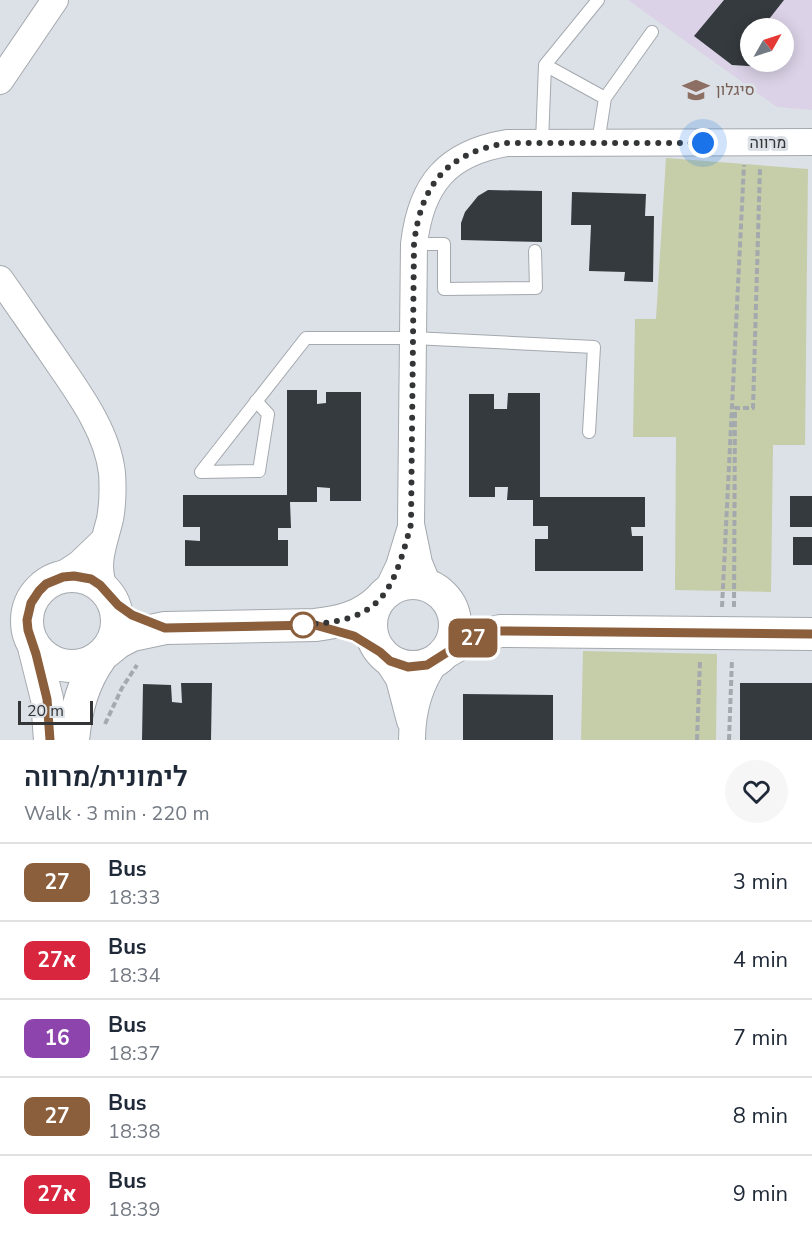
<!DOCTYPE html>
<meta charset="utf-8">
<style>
body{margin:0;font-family:"Nunito Sans",Heebo,sans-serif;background:#f6f6f7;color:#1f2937;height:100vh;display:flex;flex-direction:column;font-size:22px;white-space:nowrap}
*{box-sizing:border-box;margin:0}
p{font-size:20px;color:#747a83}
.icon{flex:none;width:33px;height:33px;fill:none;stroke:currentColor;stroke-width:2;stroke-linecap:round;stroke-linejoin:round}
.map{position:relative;height:740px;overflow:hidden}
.sheet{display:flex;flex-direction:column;background:#fff;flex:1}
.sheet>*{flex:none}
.badge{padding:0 12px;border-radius:9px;font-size:21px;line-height:39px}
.needle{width:39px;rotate:51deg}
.controls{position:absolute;left:740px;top:18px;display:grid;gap:12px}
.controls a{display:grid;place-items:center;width:54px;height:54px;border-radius:50%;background:#fff;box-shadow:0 3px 15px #0003;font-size:30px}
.scale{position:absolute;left:18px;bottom:15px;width:75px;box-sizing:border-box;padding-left:6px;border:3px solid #333537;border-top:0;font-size:16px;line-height:21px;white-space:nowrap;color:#333537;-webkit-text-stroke:4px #dbe1e7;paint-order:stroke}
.you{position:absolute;width:30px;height:30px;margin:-15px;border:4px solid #fff;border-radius:50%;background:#1a73e8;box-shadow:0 0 0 9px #1a73e833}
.map>.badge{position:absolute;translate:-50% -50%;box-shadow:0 0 0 3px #fff}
.round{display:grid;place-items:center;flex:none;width:63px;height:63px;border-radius:32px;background:#f6f6f7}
.head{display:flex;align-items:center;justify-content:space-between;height:102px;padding:0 24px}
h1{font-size:28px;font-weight:600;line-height:45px}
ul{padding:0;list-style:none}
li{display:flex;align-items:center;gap:18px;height:78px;padding:0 24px;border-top:2px solid #e0e1e3}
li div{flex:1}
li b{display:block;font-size:22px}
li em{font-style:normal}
li .badge{min-width:66px;font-weight:700;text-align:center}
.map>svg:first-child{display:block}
.education{fill:#dbd2e7;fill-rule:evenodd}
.green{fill:#c6cda9}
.building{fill:#353a3e}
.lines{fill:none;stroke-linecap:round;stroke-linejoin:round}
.service-casing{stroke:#a4a9ae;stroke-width:14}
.minor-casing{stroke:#a4a9ae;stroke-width:28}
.tertiary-casing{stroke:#a4a9ae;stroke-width:34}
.path{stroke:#a4a9ae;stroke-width:4;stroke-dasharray:6 3;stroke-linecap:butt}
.service{stroke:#fff;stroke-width:12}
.minor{stroke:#fff;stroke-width:26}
.tertiary{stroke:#fff;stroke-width:32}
.line-casing{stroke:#fff;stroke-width:14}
.line{stroke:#8b5e3c;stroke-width:9}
.walk{stroke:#333537;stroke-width:6;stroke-dasharray:0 10.8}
.stop-dot{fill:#fff;stroke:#8b5e3c;stroke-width:3}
.labels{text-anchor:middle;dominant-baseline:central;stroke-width:6;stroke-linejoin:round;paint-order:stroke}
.education-label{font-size:16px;fill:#785e54;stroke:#dbe1e7;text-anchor:start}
.street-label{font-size:16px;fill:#333537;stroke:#dbe1e7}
</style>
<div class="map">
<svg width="812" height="740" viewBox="0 0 812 740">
<rect width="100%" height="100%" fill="#dbe1e7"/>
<!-- education -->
<path class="education" d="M628 0H812V110L777 107ZM750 28H783V62H750Z"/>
<!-- green -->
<path class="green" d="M666 158 808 169 805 445H773L771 592 675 590 676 437H633L635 319H656Z
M583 651 717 654 716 740H581Z"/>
<!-- building -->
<path class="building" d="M724 0H784L762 28H750V62H764V67L732 65 694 36Z
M488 190 542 191V242L461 240V223L465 212 478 196Z
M572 192 646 194 645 216H654L653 282 624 281 625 272 589 271 591 225H571Z
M287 390H317V404L326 403V392H361V501H330V488L317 487V502H290L291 528H278V540H288V566H185V540L200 541V527H183V495H287Z
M508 393H540V497H645V527H631L632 536H643V571H535V539H548V526H533V500H507L508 487H495V497H469V394H494V409H507Z
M790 496H812V527H790Z
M793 537H812V565H793Z
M181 683H212L211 740H142L143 684 171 685 172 702 182 703Z
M740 683H812V740H740Z
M463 694 553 695V740H463Z"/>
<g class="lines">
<!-- service casing -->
<g class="service-casing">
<path id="service" d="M545 65 605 98
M542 142 545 65 598 0
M598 143 605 98 652 32
M414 244H444V289L536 288 535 251
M201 472 306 338H413L594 347 589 432
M201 472 259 471 268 414 256 401"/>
</g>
<!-- minor casing -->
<g class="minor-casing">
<path id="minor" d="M0 81 55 0
M0 279C17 303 33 327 50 351 74 387 107 428 112 473 113 488 113 503 110 519 104 544 94 564 105 590
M56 579 79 564 104 540
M429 587 419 563 411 524 414 244C421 184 447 153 507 143L812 142
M386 593 399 566 410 530
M385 657 399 679 410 721
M412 740C412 712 420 683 437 660"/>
</g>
<!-- tertiary casing -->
<g class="tertiary-casing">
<path id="tertiary" d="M27 621a45 45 0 1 1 90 0a45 45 0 1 1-90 0Z
M371 625a42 42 0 1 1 84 0a42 42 0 1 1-84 0Z
M33 643 47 699 50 740
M106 652 117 643 132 635 165 628 315 625C341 622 362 617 381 598
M444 653 465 641 500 631 812 634
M73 740C76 709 83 682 101 657"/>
</g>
<!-- path -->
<path class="path" d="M722 607 744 165
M734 607 735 408H753L760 167
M105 724 122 688 137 665
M697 740 700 661
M729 740 732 659"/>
<!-- service -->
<use href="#service" class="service"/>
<!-- minor -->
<use href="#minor" class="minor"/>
<!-- tertiary -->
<use href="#tertiary" class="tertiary"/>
</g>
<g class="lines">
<!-- line casing -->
<g class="line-casing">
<path id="line" d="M50 740 47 699 36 654 28 630 27 620 31 603 39 591 46 584 63 577 74 576 91 579 100 585 118 605 132 615 165 628 315 625 354 636 380 652 390 661 408 667 427 665 465 641 500 631 812 634"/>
</g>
<!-- line -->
<use href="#line" class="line"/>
<!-- walk -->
<path class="walk" d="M303 625H293C377 623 391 602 411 524L414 244C421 184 447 153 507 143H703"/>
</g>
<!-- icons -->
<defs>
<g id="school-bare" transform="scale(2.07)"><path d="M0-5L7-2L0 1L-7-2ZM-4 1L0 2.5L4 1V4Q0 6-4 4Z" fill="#8d6e63" stroke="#dbe1e7" stroke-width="2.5" paint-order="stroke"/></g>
</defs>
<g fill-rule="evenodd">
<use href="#school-bare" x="696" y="90"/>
</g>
<!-- markers -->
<circle class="stop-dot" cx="303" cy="625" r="12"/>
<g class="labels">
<!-- education labels -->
<g class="education-label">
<text x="716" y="90">סיגלון</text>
</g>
<!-- street labels -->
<g class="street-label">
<text x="768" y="143">מרווה</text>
</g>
</g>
</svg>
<div class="controls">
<a><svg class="needle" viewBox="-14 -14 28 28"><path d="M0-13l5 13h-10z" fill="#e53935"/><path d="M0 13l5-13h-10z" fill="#747a83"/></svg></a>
</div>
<div class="scale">20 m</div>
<div class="you" style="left:703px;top:143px"></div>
<b class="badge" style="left:473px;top:638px;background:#8b5e3c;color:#fff">27</b>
</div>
<section class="sheet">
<div class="head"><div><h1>לימונית/מרווה</h1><p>Walk · 3 min · 220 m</p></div><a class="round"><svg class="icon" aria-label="heart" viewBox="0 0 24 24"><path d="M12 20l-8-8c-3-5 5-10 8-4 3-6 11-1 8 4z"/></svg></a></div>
<ul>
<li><span class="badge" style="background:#8b5e3c;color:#fff">27</span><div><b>Bus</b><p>18:33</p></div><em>3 min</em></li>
<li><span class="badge" style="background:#d7263d;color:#fff">27א</span><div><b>Bus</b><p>18:34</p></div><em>4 min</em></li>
<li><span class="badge" style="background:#8e44ad;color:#fff">16</span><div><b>Bus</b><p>18:37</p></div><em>7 min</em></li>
<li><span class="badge" style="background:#8b5e3c;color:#fff">27</span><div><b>Bus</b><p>18:38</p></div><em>8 min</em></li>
<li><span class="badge" style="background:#d7263d;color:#fff">27א</span><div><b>Bus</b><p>18:39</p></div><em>9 min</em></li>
</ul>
</section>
